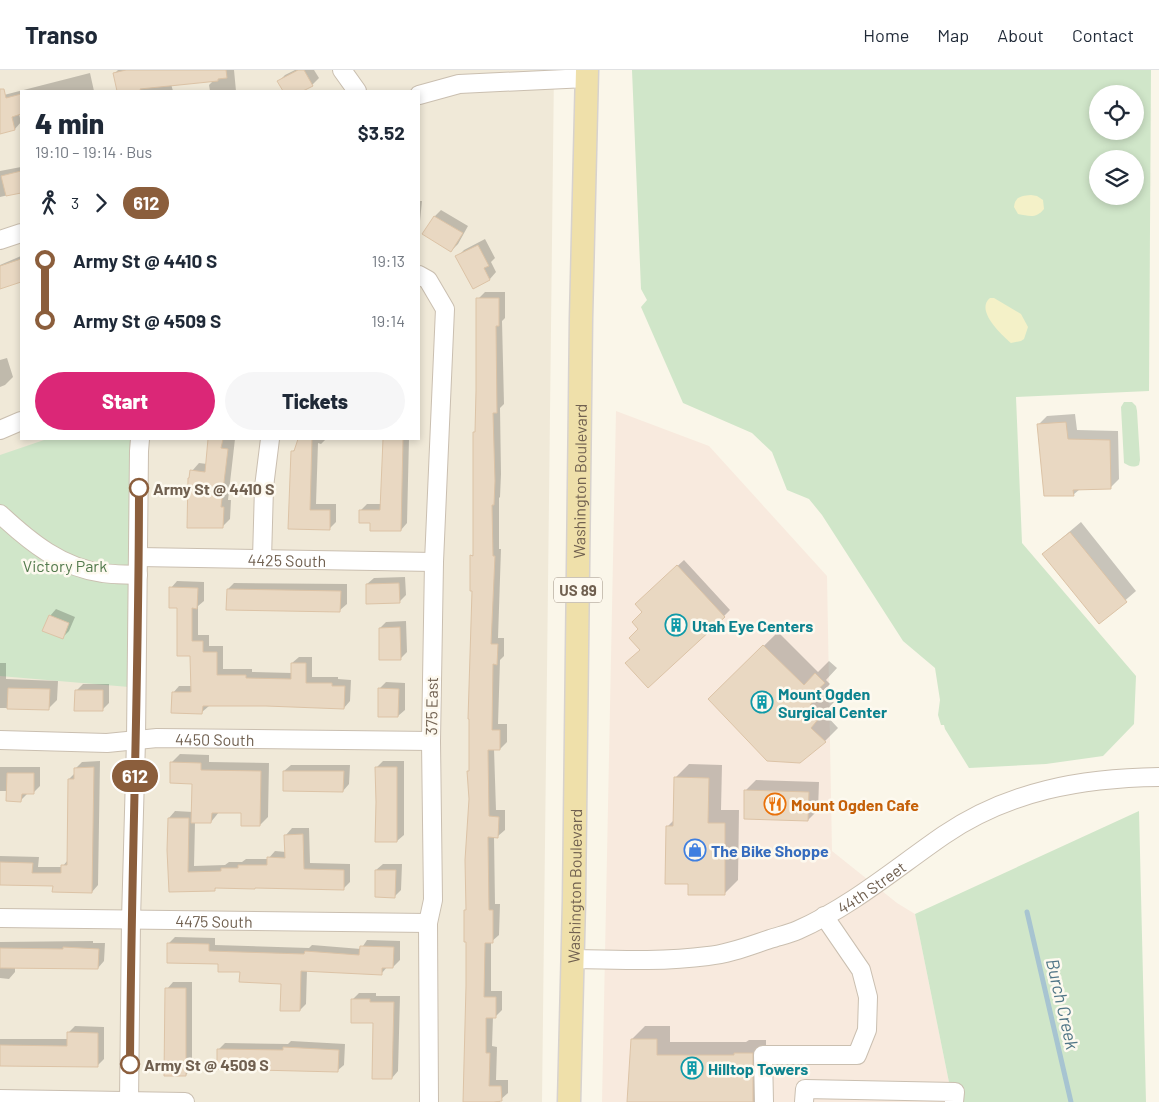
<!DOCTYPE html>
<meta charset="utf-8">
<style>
body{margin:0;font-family:Barlow,sans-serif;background:#f6f6f7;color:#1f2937;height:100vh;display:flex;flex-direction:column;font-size:19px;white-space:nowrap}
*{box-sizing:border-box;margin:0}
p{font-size:16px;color:#747a83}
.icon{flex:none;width:28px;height:28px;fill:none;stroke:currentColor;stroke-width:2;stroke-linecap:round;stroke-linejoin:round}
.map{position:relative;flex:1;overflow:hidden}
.side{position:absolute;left:20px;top:20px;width:400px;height:350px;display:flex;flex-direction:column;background:#fff;border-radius:0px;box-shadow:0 2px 8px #0003}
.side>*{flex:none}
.badge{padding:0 10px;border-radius:16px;font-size:18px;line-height:32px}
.buttons{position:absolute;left:1089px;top:15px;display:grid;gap:10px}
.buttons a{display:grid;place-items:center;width:55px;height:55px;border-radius:50%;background:#fff;box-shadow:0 2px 8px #0003;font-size:25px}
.map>.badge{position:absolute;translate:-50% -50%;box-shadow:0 0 0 2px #fff}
.legs{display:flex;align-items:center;gap:8px;height:55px;padding:0 15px;font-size:16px}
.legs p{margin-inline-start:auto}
.head{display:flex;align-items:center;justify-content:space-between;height:85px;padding:0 15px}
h1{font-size:28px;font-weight:800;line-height:38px}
.button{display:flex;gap:10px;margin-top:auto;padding:10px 15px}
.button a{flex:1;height:58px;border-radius:30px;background:#db2777;color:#fff;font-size:20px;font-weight:800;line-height:58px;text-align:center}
.button a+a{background:#f6f6f7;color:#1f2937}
ul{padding:0 15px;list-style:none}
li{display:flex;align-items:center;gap:18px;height:60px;font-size:19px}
li i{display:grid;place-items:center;width:8px;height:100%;margin:0 6px;background:currentColor}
li i::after{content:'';width:12px;height:12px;margin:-6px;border:4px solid;border-radius:50%;background:#fff}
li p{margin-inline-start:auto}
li:first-child i{background:linear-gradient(#0000 50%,currentColor 0)}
li:last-child i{background:linear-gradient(currentColor 50%,#0000 0)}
header{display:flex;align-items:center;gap:30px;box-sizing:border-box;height:70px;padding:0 25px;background:#fff;border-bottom:1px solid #e0e1e3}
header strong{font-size:24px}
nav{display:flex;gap:28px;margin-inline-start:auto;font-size:18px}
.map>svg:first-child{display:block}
.residential{fill:#f0e9d8;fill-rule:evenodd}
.commercial{fill:#f8eade}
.green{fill:#d0e6c9;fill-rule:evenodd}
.sand{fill:#f4f1c8}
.shadow{fill:#0003}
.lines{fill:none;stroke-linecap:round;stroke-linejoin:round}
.stream{stroke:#a7c4d1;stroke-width:5}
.building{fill:#e9d8c2;stroke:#dcc3a6}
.minor-casing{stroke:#cabfb0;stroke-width:20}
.major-casing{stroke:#d7d2ce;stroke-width:25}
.minor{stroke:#fff;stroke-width:18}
.major{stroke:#efe0aa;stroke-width:22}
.line-1-casing{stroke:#fff;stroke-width:11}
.line-1{stroke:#8b5e3c;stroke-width:8}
.stop-1-dot{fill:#fff;stroke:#8b5e3c;stroke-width:2.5}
.labels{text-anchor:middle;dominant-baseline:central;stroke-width:5;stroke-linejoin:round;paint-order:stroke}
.shield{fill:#fdf9ef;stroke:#9a8e80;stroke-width:1}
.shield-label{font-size:15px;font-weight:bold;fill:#706050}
.street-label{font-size:16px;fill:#706050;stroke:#fdf9ef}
.stop-label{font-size:16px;font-weight:bold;fill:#706050;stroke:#fdf9ef;text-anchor:start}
.park-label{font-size:16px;fill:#537a4d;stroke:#fdf9ef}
.culture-label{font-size:16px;font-weight:bold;fill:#0d838f;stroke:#fdf9ef;text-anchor:start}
.food-label{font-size:16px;font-weight:bold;fill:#c56008;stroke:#fdf9ef;text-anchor:start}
.shop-label{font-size:16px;font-weight:bold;fill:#366cbe;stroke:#fdf9ef;text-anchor:start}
.water-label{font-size:18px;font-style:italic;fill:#507687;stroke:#fdf9ef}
</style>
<header>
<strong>Transo</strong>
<nav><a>Home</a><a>Map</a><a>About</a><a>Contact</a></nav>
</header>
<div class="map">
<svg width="1159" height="1032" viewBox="0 0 1159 1032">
<rect width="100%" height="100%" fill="#faf6e9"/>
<!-- residential -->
<path class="residential" d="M0 0H554L542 1032H0ZM21 21H419V369H21Z"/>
<!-- commercial -->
<path class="commercial" d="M616 341 709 376 827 506 832 781 897 833 915 844 953 1032H602Z"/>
<!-- green -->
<path class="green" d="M632 0H1151L1149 321 1016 327 1022 473 1136 606 1134 654 1103 686 1046 694 969 698 945 659 944 655H941L938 645 940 630 935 598 903 571 822 445 809 429 787 420 772 382 752 363 683 333 641 237 647 230 641 219ZM1098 24H1135V61H1098ZM1098 89H1135V126H1098Z
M1124 332H1132L1136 336 1137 341 1140 390 1139 395C1133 398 1129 396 1124 393L1121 337Z
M47 369H132L129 617 0 606V385Z
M1139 741 1146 1032H953L915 844Z"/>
<!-- sand -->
<path class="sand" d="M1031 125 1037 126 1043 130 1044 139C1036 149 1029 146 1018 144L1014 137C1015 126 1022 126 1031 125Z
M990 228H994L1021 244 1028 257 1024 269 1021 271 1011 273C1001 264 975 240 990 228Z"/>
<!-- shadow -->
<path class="shadow" d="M118 0H234L236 21H210L209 15 213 11 171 14 173 21H119L115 3Z
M295 0H314L319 8 312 15 300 21H284L279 11 285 5Z
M90 3 94 21H21V43L19 44 21 52 15 59 0 58V26Z
M21 97V122L0 127V101Z
M419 131H422L420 151 419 152Z
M441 140 468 156 458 174 451 181 424 164 435 146Z
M485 169 495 188 491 192 496 202 490 209 473 217 457 187 464 180Z
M21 186V210L2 217 0 211V195Z
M485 222H505V248L502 251 504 334 500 338 501 404 500 427 499 428V479H501L498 568H504V586L500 590 498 654H507V672L500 679H494L496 740H505V760L498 766H494L495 834H500L499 865 491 872V921H502V940L495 947H493L492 976 497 977 496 1010H508V1023L500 1030V1032H465L467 871 466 840 467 838 470 729 473 520 472 486 474 483 478 229Z
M7 288 13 307 5 315 0 317V290Z
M1075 344 1077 360 1118 361 1119 409 1110 418 1080 419 1073 425 1038 355 1047 346Z
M210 369H235L228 430H231L230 449 223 456 192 401 199 393 207 394Z
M299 369H326L321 374 318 373 316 434H336V452L329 459 289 458 292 382 297 377Z
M383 369H409L407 453 401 460 371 452 360 441 367 434H382Z
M1081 452 1136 521 1099 553 1043 484Z
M684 490 730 540 724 546 641 579 640 558 644 542 643 528Z
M405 507 406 525 399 532 367 514 374 508Z
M177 511 204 512V531L198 536V565H209V576H223V599H252V602L292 603V593L299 587H312V607H338V609L351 610 350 631 344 638 266 635 209 636 202 642 173 623 179 616H192L191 585 178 537 171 518Z
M234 513 347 514V534L340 540 228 519Z
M56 539 75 547 69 561 62 568 50 546Z
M406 551 407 582 400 589 380 558 386 552Z
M778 562 818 602 829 591 837 598 826 610 830 614 823 621 834 632 824 643 838 658 825 671 710 629Z
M0 593H6V609L58 611 57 630 49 638H0Z
M386 612 405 613V640L398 646 379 619Z
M83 614H109V633L102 640 76 621Z
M180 684 209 685V692L269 693 268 747 260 755 242 742H219L211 752H195L194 796 225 795 229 792H242L246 789H268L275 781 286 782V765L292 758H309L310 793 350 794V812L343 819 217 817 214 820 170 821 169 748 175 741 193 742 194 713 171 693Z
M100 691 98 815 92 822 54 815 0 814V786L39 787 38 797H62L68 790 69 709 76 702V698L82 692Z
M383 691H404V765L397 771 376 698Z
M689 694 722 695 721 740H739L738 810 724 824 690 813 667 757 675 749V708Z
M291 695H350L349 714 343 721 284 701Z
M0 697H40V716L33 723 27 724 21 730 8 721H0Z
M756 710 819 712 818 740 808 750 746 720Z
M383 794H402L401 820 395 826 376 800Z
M175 867 215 868V875L309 878 312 875 361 879 367 870 400 871V890L393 897 388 896 381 904 307 900 306 934 300 940 282 913 241 901 168 874Z
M93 871V873H105L104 891 98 898 15 897V902L9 909 0 908V872Z
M173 912H192V998L186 1005 167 919Z
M359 923H376V926H400L398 1001 392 1008 374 952 353 929Z
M75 956 104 957V989L97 996 0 994V969H68V963Z
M645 956H670V972H746L749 970H766V1028L762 1032H629L632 969Z
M291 971 345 974 344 995 337 1001 218 980 225 973 288 974Z"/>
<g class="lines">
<!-- stream -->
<path class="stream" d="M1027 842 1071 1032"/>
</g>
<!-- building -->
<path class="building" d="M126 0H226L227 8 218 9V11L140 19 141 21H117L113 3Z
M298 0H304L313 16 303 21H283L277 11Z
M0 19H4L6 28 21 24V44L12 47 15 60 0 64Z
M21 101V123L6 126 1 106Z
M434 146 463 163 451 182 422 164Z
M478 175 489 196 484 198 490 210 473 219 455 186Z
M21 189V212L0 219V196Z
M476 228H499V256H496L497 343H493L495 411 494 435H492L493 486H495L491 574H498L497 595 493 594 492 660H500V680H488L489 746 499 747 498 768 488 767 489 840H493V873H485L484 927H496V948H486V983H490L489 1016H501L502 1031 494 1032H463L466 916V872H464V840H466L465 790 469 729 467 701H469V649H468L472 521H470V485L473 486V362H475L476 321Z
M1066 352 1068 369 1110 370 1111 419 1073 420 1074 426H1044L1037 354Z
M208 369H223L221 378 228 379 221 437H224L223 458H187L188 408H189L190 400 205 402Z
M298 369H312L310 440H330V460L288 459 291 381H294Z
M383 369H403L401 461H370V453H359V440H380Z
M1070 462 1127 532 1099 554 1042 484Z
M677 495 725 547 648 618 625 593 640 580 629 568 638 559 632 552 642 542 635 534Z
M399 513 400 533 366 534V514Z
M169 517 198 518 197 539 192 538V571H203V582H217V605H246V608L291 609V593H306V613H332V616H345L344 639 266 636H203L202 644 171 643 172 622H191L190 586H177V538H169Z
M227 519 341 521 340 542 226 540Z
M49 545 69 553 63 569 42 561Z
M400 557 401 590H379V558Z
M763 575 804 615 815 603 825 613 813 624 817 628 810 635 821 646 811 658 826 672 800 693 767 691 708 629Z
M8 618 50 619 49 640 7 639Z
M378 618 399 619 398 647H378Z
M75 620H103V641H74Z
M170 692 201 693V700L261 701 260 756H241V743H212L211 753H191L192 714 170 713Z
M94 697 92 823 52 822 53 816 0 815V792L33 793 32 803H61V795H67L68 709H74V698Z
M375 697H397V772H375L376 732Z
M283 701H344L343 722 283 721Z
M7 703H34V724H22L21 732 6 731Z
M674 707 709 708 708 753H725V825H688V814H665L666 756H673Z
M744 720 809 722 808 751 744 749Z
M168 748H189L188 802 221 801V798H238V795H267V787L285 788 284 765 303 764 304 799 344 800V820L255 818V819L215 818V821L169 822 167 780Z
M375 800H396L395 828 375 827Z
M167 873 209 874V881L304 884 305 881 359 885 360 876 394 877 393 898H382V905L301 901 300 941H280L281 914 239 912 240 902H218V894L167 893Z
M63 877 99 879 98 899 0 898V878L63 879Z
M165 918H186V1006H164Z
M351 929H370V932H394L392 1009H372L373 953H351Z
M67 962 98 963V997L0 996V975L67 976Z
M631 969H657V985H734V983H753V1032H627Z
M283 977 339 980 338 1002 217 999V979L283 980Z"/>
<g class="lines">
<!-- minor casing -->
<g class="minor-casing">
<g id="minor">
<path d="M342 0 357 21"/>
<path d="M419 25 459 14 587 8"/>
<path d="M0 170 21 163"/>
<path d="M419 205 428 210 445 239 434 492 431 671 433 830 428 853 429 1032"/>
<path d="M0 360 21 351"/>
<path d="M0 444C30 472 62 498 103 503 115 505 127 504 138 505"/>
<path id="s1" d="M139 487 434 492"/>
<path d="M262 489 264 417 270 369"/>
<path id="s2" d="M0 670 107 673 157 668 431 671"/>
<path id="s3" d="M0 848 428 853"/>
<path id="s4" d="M572 889C617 890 663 892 708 886 729 884 749 876 770 869 779 866 789 864 798 860 852 836 896 798 944 765 1009 721 1081 708 1159 707"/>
<path d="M0 1029 185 1032"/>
<path d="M129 1032 131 850 136 670 139 381 140 369"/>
<path d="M764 1032 763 985H857L867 960 868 927 861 900 824 846"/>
<path d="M804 1032 805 1019 955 1022 954 1032"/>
</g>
</g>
<!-- major casing -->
<g class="major-casing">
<g id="major">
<path id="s5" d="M569 1032 574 831 581 249 587 0"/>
</g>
</g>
<!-- minor -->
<use href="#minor" class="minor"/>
<!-- major -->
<use href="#major" class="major"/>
</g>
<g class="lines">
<!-- line-1 casing -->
<g class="line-1-casing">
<path id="line-1" d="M130 994C131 802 139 611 139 418"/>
</g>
<!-- line-1 -->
<use href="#line-1" class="line-1"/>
</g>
<!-- icons -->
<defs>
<g id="building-ring" transform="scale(1.125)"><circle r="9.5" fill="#fdf9ef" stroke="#0f9aa8" stroke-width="1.5"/><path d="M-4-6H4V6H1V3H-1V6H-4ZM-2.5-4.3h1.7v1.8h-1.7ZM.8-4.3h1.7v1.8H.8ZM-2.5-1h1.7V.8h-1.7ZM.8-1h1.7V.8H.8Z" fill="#0f9aa8"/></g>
<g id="restaurant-ring" transform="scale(1.125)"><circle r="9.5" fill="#fdf9ef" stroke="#e8710a" stroke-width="1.5"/><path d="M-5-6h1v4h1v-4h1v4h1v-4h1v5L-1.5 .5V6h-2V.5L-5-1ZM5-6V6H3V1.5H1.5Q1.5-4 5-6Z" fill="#e8710a"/></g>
<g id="shop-ring" transform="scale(1.125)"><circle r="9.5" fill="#fdf9ef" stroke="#3f7fe0" stroke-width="1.5"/><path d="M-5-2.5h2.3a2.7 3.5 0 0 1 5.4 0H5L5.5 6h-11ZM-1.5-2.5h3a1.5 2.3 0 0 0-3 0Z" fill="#3f7fe0"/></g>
</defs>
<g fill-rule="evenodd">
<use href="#building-ring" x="676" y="555"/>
<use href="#building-ring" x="762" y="632"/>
<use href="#restaurant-ring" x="775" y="734"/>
<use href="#shop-ring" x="695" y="780"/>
<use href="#building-ring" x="692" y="998"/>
</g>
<!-- markers -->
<g class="stop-1-dot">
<circle cx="139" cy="418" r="9"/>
<circle cx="130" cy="994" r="9"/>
</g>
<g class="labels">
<!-- shield labels -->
<rect class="shield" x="554" y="507.5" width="48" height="25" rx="4"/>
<g class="shield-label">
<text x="578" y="520">US 89</text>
</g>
<!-- street labels -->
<g class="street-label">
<text stroke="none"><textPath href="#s5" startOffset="621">Washington Boulevard</textPath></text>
<text stroke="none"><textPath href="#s1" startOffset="148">4425 South</textPath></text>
<text transform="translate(431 636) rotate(-89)">375 East</text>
<text stroke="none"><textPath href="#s2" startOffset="215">4450 South</textPath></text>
<text stroke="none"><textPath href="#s5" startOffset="216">Washington Boulevard</textPath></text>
<text stroke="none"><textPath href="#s4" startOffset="315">44th Street</textPath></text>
<text stroke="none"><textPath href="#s3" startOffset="214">4475 South</textPath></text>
</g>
<!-- stop labels -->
<g class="stop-label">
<text x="153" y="418">Army St @ 4410 S</text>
<text x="144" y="994">Army St @ 4509 S</text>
</g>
<!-- park labels -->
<g class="park-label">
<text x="65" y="495">Victory Park</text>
</g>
<!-- culture labels -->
<g class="culture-label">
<text x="692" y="555">Utah Eye Centers</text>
<text x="778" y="623">Mount Ogden<tspan x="778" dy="18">Surgical Center</tspan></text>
<text x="708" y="998">Hilltop Towers</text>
</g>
<!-- food labels -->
<g class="food-label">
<text x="791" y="734">Mount Ogden Cafe</text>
</g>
<!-- shop labels -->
<g class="shop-label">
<text x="711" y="780">The Bike Shoppe</text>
</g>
<!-- water labels -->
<g class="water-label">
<text transform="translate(1063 934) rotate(77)">Burch Creek</text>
</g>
</g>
</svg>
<div class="buttons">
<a><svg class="icon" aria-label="locate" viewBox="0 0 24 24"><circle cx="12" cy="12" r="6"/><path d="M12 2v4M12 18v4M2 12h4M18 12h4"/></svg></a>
<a><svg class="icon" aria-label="layers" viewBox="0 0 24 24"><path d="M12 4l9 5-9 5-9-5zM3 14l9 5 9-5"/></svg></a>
</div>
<b class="badge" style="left:135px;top:706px;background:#8b5e3c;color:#fff">612</b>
<section class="side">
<div class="head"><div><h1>4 min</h1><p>19:10 – 19:14 · Bus</p></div><b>$3.52</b></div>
<div class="legs"><svg class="icon" aria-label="walk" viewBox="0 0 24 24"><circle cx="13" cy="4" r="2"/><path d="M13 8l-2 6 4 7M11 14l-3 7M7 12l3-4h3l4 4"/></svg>3<svg class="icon" aria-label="forward" viewBox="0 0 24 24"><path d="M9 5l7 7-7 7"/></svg><b class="badge" style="background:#8b5e3c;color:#fff">612</b></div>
<ul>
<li><i style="color:#8b5e3c"></i><b>Army St @ 4410 S</b><p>19:13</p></li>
<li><i style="color:#8b5e3c"></i><b>Army St @ 4509 S</b><p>19:14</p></li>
</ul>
<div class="button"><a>Start</a><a>Tickets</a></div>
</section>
</div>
